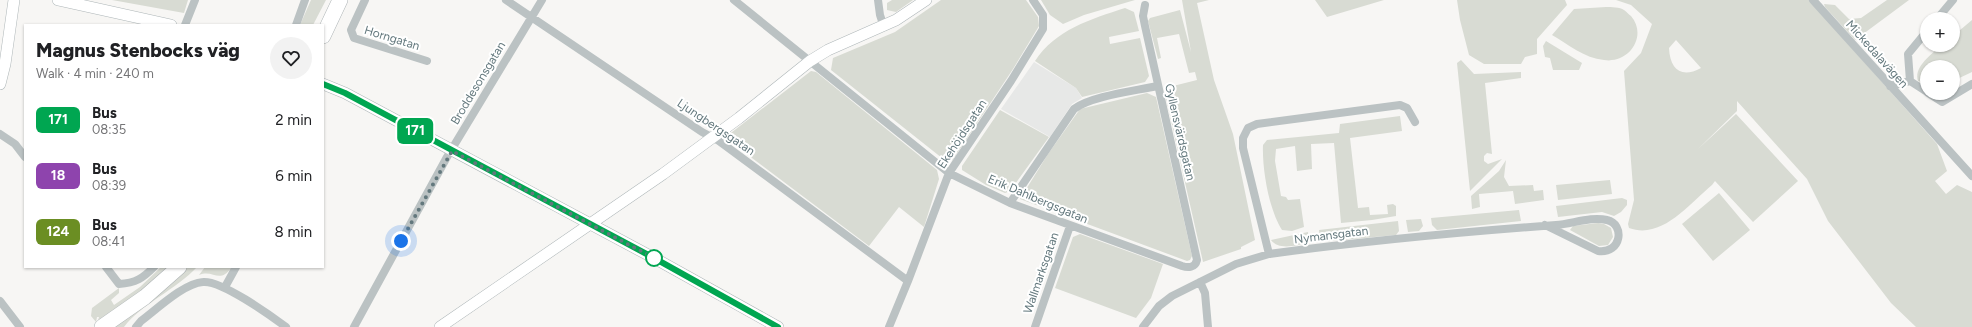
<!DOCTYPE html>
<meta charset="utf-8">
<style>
body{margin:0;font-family:Figtree,sans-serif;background:#f2f2f2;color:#202124;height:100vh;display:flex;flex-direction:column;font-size:15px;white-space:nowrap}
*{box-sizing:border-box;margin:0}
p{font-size:13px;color:#757577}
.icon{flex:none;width:22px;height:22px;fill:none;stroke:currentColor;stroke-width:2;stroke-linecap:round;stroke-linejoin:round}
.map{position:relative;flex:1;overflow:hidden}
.side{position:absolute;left:24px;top:24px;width:300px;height:244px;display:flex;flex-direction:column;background:#fff;border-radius:0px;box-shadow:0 1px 3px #0004}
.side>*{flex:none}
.badge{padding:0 8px;border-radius:6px;font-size:14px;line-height:26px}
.buttons{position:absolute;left:1920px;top:12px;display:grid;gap:8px}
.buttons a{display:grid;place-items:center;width:40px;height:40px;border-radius:50%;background:#fff;box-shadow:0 1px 3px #0004;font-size:20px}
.you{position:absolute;width:20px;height:20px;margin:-10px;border:3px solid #fff;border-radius:50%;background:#1a73e8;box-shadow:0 0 0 6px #1a73e833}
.map>.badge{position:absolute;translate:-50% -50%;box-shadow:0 0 0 2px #fff}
.round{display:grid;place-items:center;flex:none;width:42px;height:42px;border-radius:21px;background:#f2f2f2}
.overview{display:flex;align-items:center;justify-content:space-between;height:68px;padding:0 12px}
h1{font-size:19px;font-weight:800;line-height:30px}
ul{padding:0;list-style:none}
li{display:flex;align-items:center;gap:12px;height:56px;padding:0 12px}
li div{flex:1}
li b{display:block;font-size:15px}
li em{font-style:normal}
li .badge{min-width:44px;font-weight:700;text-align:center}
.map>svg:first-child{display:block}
.built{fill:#e7e8e7}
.green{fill:#d8dbd3;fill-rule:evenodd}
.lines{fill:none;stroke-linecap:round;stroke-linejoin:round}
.secondary-casing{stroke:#aeb6b8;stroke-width:12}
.highway-casing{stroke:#afb5b7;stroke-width:16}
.street{stroke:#bbc2c3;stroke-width:8}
.secondary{stroke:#fff;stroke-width:11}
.highway{stroke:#fff;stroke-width:15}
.line-casing{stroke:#fff;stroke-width:9}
.line{stroke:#00a651;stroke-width:6}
.walk{stroke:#63787d;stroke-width:4;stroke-dasharray:0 7.2}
.stop-dot{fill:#fff;stroke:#00a651;stroke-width:2}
.labels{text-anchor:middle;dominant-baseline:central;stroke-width:4;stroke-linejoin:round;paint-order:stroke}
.street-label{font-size:12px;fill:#63787d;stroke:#fff}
</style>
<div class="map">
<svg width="1972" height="327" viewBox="0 0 1972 327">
<rect width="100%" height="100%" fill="#f7f6f4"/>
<!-- built -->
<path class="built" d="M1034 62 1076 88 1082 98 1072 104 1050 137 1001 109Z"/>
<!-- green -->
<path class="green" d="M112 0H188L184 13Z
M311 0H326L313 25H300Z
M892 0H913L896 12 887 10V3Z
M941 0H1026L1038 17 1039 26 1013 69 952 161 947 162 831 70 833 58 895 32Z
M1041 0H1135L1084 15 1063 24 1050 15Z
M1182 0H1209L1197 3 1214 80 1233 134 1255 240 1241 247V249L1203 262 1165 94 1169 87 1197 80 1195 72 1189 73 1179 34 1157 38 1161 58 1158 59 1148 21 1150 18 1180 10 1191 52Z
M1315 0H1384L1327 17Z
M1457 0H1565L1567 5 1537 39V54L1525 57 1521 64H1484L1469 55 1460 20Z
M1616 0H1809L1937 144 1947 171 1935 181 1946 194 1957 185 1972 192V327H1916L1891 303 1828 221 1807 179 1737 101V111L1698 149 1736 114 1798 181 1753 222 1715 181 1712 185C1689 204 1662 240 1629 228L1628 224 1634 200 1624 71 1641 53 1652 24 1631 5ZM1676 40 1701 68C1681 79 1670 69 1669 48Z
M1887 0H1909L1855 40 1825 7 1824 4 1835 5 1849 19 1861 18Z
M1606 7C1611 7 1620 7 1624 10 1626 11 1629 15 1631 16 1648 36 1629 64 1604 60 1584 58 1569 45 1552 35L1574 9Z
M1125 8 1134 12 1139 31 1109 37 1110 44 1140 38 1149 76 1145 82 1082 97 1076 88 1035 61C1055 30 1091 19 1125 8Z
M1972 20V72L1953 81V67H1927V83L1918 81C1913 67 1933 53 1942 45H1953V36Z
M1546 41 1582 63 1579 70H1553L1550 58 1545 57 1543 46Z
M1461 60 1474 74 1521 72V78L1485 83 1492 154 1487 153 1484 156V161L1488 164 1502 159 1470 191 1457 63Z
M811 71 816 72 937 170 939 179 924 227 899 207 869 246 728 140 727 136Z
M1147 93 1156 97 1192 256 1190 260 1187 261 1020 199 1048 154 1080 109Z
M1000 110 1049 137 1010 191 1005 193 986 185 962 170V166Z
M1400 116 1402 131 1350 138 1358 208 1369 207 1370 215 1388 214 1387 205 1393 204 1396 206V216L1372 220 1341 223 1334 143 1311 144 1312 169 1297 171 1295 146 1276 149 1275 161 1281 196 1286 197 1288 200 1300 199 1304 227 1292 231 1282 230C1269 210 1262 169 1263 145L1267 140 1339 133 1340 124Z
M1506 160 1504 177 1509 186 1533 185 1534 191 1543 190 1544 200 1515 204 1513 191 1479 194 1480 207 1472 209 1471 196 1499 171Z
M1610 180 1612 194 1558 200 1556 185Z
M1719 193 1750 230 1713 261 1682 224Z
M1622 198 1627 200V205L1621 212 1614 216 1602 212 1558 217 1556 206Z
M1519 210 1521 221 1437 230 1432 225 1431 218Z
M1421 219 1423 226 1419 231 1408 232 1406 220Z
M1398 221 1399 231 1396 235 1320 242 1319 230Z
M1598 223 1604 224 1611 228 1613 237 1608 245 1599 246 1570 230 1573 226Z
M1308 232V243C1297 245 1279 251 1271 240Z
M1080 234 1163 264 1151 298 1136 318 1055 288 1073 237Z
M161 267H169L146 287 98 321 99 317H97L96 322 91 316 92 308 119 288V293L111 300 114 305 140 287Z
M188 267H197C177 289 140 305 124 327H114Z
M205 267H232C219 285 214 269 199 275Z"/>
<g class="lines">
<!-- secondary casing -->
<g class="secondary-casing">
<path id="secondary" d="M58 0 171 25
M0 84 5 64 14 0
M323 84 345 93 654 258 778 327
M440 327 663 174 739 118 810 61 828 50 896 20 926 0"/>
</g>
<!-- highway casing -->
<g class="highway-casing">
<path id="highway" d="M323 36 340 0
M102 327 145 297 179 267"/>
</g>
<!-- street -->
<path class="street" d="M365 0 351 30 354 38 427 61
M506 0 702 132 719 141 908 281
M734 0 949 173 1010 203 1182 266C1188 268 1195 268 1197 260L1145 26 1143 16 1145 5
M878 0 880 15 884 27
M1813 0 1972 176
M1937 19 1953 0
M185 25 195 0
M296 25 305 0
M1910 81 1908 54 1927 31
M1890 86 1910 81 1927 92
M1928 93 1942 102 1972 84
M0 134 15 144 25 157
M1010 203 1074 109C1091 96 1135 91 1157 86
M1269 254 1243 148V138L1248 128 1257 124 1400 105 1407 108 1415 122
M106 267 119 284C136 283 143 278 154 267
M1200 282 1205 293 1208 327
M225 287 236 267
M0 301 20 327
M136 327 141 321C156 310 184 283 203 282 221 280 270 315 286 327
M354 327 447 157 542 0
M889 327 908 281 949 173 1011 81 1043 29V15L1033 0
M1035 327 1070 226
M1143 327 1159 306 1172 296 1236 264 1269 254C1364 241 1460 232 1556 225 1572 224 1591 216 1607 220 1625 224 1622 254 1598 251L1545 225"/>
<!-- secondary -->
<use href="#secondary" class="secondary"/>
<!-- highway -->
<use href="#highway" class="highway"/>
</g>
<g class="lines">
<!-- line casing -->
<g class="line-casing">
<path id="line" d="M323 84 345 93 654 258 778 327"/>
</g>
<!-- line -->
<use href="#line" class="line"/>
<!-- walk -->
<path class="walk" d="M401 241 452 151 654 258"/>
</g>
<!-- markers -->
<circle class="stop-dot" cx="654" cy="258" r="8"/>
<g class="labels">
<!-- street labels -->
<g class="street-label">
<text transform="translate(392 38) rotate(17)">Horngatan</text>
<text transform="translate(1877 54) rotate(48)">Mickedalavägen</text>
<text transform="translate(478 83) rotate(-59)">Broddesonsgatan</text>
<text transform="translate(716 127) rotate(34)">Ljungbergsgatan</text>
<text transform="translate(1180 132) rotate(77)">Gyllensvärdsgatan</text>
<text transform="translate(962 134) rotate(-57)">Ekehöjdsgatan</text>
<text transform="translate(1038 199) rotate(23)">Erik Dahlbergsgatan</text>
<text transform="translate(1331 235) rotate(-7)">Nymansgatan</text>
<text transform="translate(1041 273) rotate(-71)">Wallmarksgatan</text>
</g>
</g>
</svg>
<div class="buttons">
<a>+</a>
<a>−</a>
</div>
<div class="you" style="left:401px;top:241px"></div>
<b class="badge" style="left:415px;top:131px;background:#00a651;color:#fff">171</b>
<section class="side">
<div class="overview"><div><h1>Magnus Stenbocks väg</h1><p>Walk · 4 min · 240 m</p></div><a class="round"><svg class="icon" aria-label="heart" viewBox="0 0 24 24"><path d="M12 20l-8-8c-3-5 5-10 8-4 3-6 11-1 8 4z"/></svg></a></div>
<ul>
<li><span class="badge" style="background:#00a651;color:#fff">171</span><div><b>Bus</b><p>08:35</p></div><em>2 min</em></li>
<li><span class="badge" style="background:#8e44ad;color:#fff">18</span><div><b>Bus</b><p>08:39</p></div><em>6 min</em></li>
<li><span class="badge" style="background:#6b8e23;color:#fff">124</span><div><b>Bus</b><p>08:41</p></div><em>8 min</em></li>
</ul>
</section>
</div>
